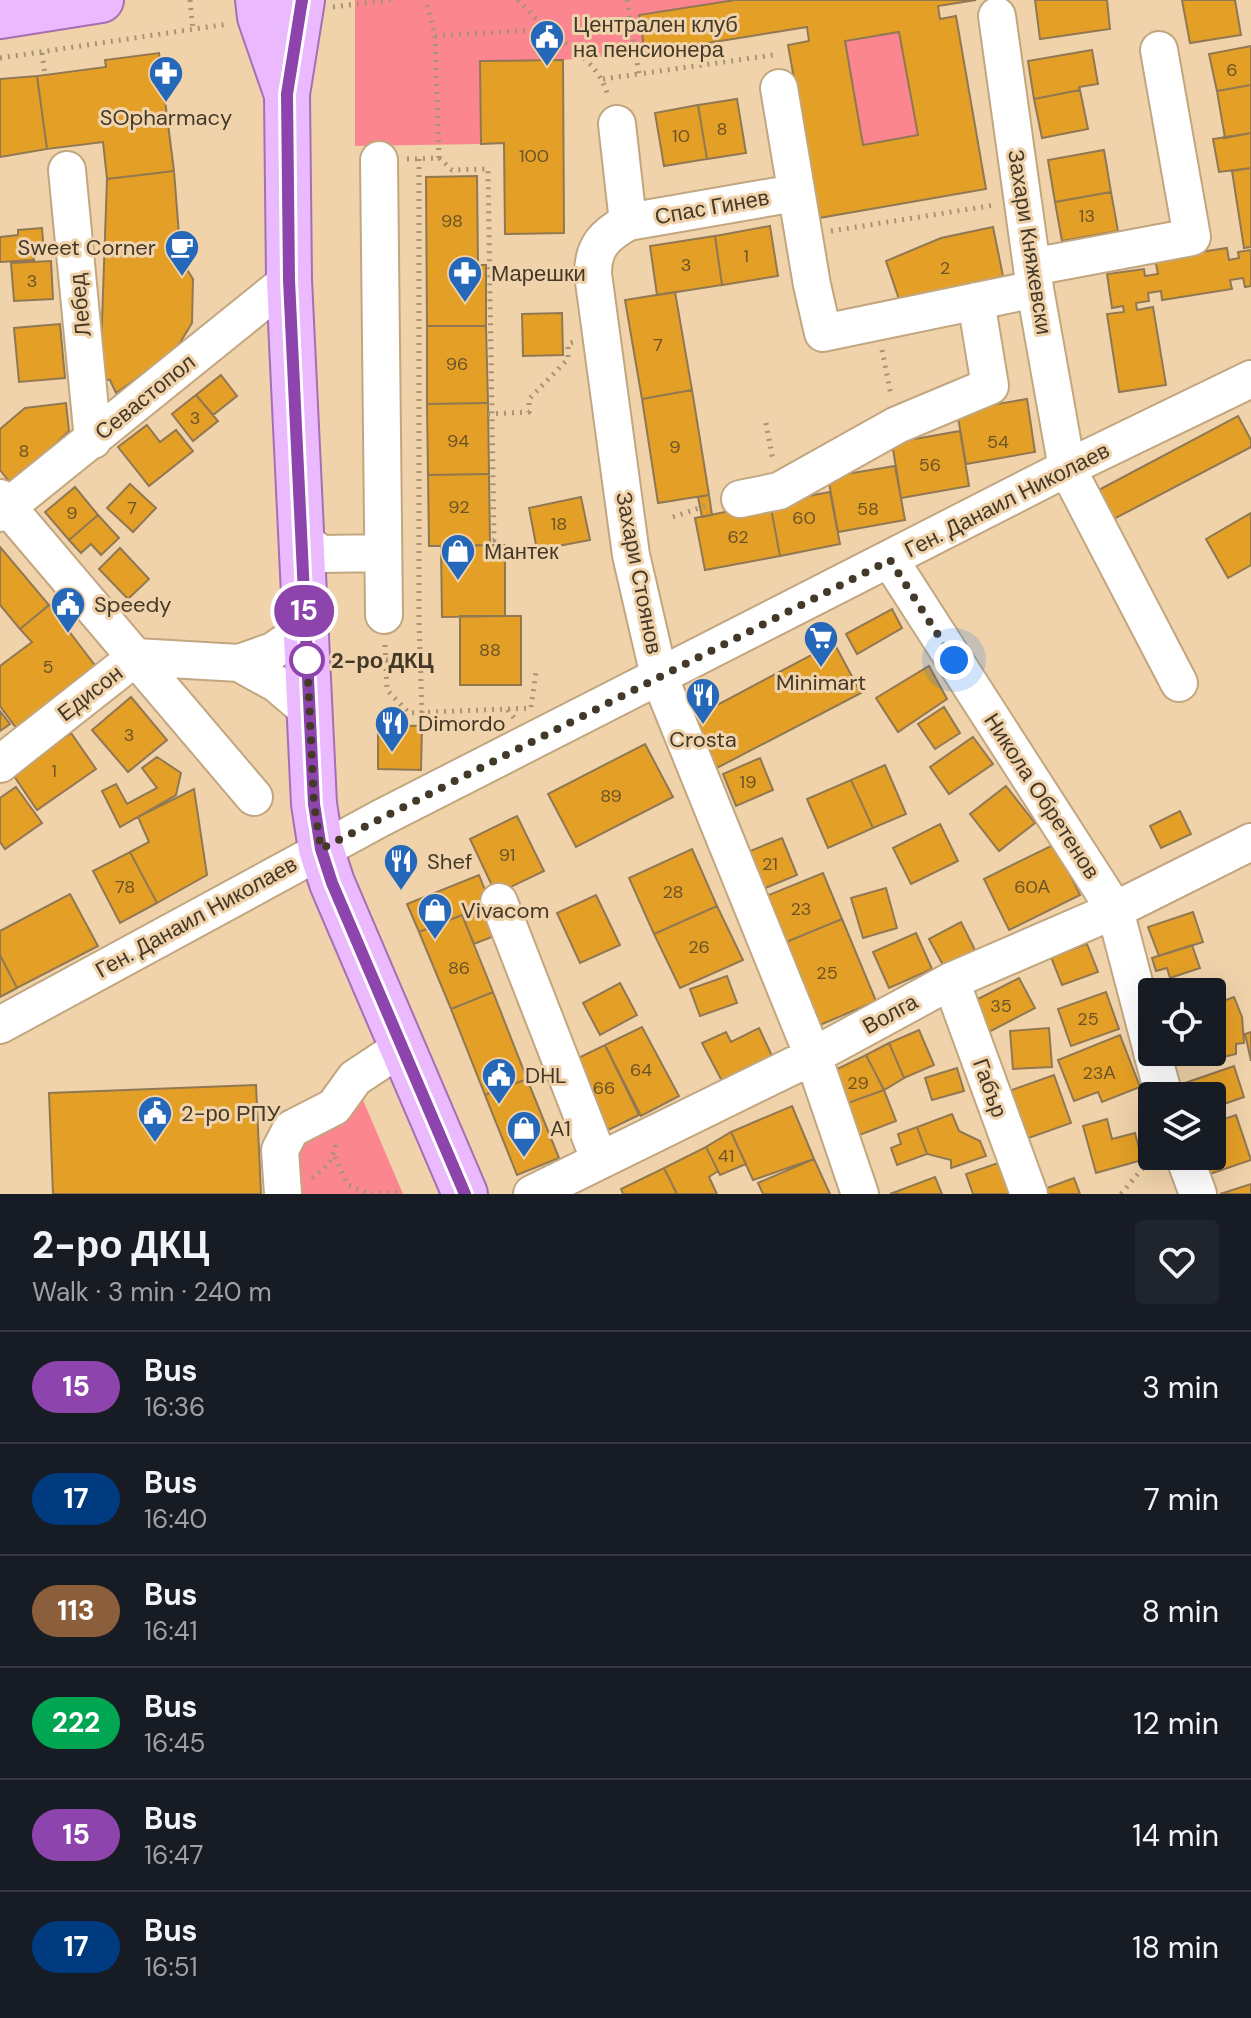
<!DOCTYPE html>
<meta charset="utf-8">
<style>
body{margin:0;font-family:"DM Sans",sans-serif;background:#20242c;color:#f1f3f6;height:100vh;display:flex;flex-direction:column;font-size:30px;white-space:nowrap}
*{box-sizing:border-box;margin:0}
p{font-size:26px;color:#9ea1a6}
.icon{flex:none;width:44px;height:44px;fill:none;stroke:currentColor;stroke-width:2;stroke-linecap:round;stroke-linejoin:round}
.map{position:relative;height:1194px;overflow:hidden}
.details{display:flex;flex-direction:column;background:#171b24;flex:1}
.details>*{flex:none}
.badge{padding:0 16px;border-radius:26px;font-size:28px;line-height:52px}
.buttons{position:absolute;left:1138px;top:978px;display:grid;gap:16px}
.buttons a{display:grid;place-items:center;width:88px;height:88px;border-radius:8px;background:#171b24;box-shadow:0 8px 32px #0002;font-size:40px}
.you{position:absolute;width:40px;height:40px;margin:-20px;border:6px solid #fff;border-radius:50%;background:#1a73e8;box-shadow:0 0 0 12px #1a73e833}
.map>.badge{position:absolute;translate:-50% -50%;box-shadow:0 0 0 4px #fff}
.round{display:grid;place-items:center;flex:none;width:84px;height:84px;border-radius:8px;background:#20242c}
.headline{display:flex;align-items:center;justify-content:space-between;height:136px;padding:0 32px}
h1{font-size:38px;font-weight:800;line-height:60px}
ul{padding:0;list-style:none}
li{display:flex;align-items:center;gap:24px;height:112px;padding:0 32px;border-top:2px solid #363941}
li div{flex:1}
li b{display:block;font-size:30px}
li em{font-style:normal}
li .badge{min-width:88px;font-weight:700;text-align:center}
.map>svg:first-child{display:block}
.green{fill:#fc8690}
.building{fill:#e4a026;stroke:#917752;stroke-width:2;fill-rule:evenodd}
.lines{fill:none;stroke-linecap:round;stroke-linejoin:round}
.minor-casing{stroke:#c2a67f;stroke-width:40}
.major-casing{stroke:#a76eb3;stroke-width:48}
.path{stroke:#a89375;stroke-width:5;stroke-dasharray:2 6;stroke-linecap:butt}
.minor{stroke:#fff;stroke-width:36}
.major{stroke:#ebb9fe;stroke-width:44}
.line-casing{stroke:#fff;stroke-width:18}
.line{stroke:#8e44ad;stroke-width:12}
.walk{stroke:#443929;stroke-width:8;stroke-dasharray:0 14.4}
.stop-dot{fill:#fff;stroke:#8e44ad;stroke-width:4}
.labels{text-anchor:middle;dominant-baseline:central;stroke-width:6;stroke-linejoin:round;paint-order:stroke}
.number-label{font-size:18px;fill:#6c5328}
.poi-label{font-size:22px;fill:#443929;stroke:#f0d3ab;text-anchor:start}
.street-label{font-size:22px;fill:#443929;stroke:#f0d3ab}
.stop-label{font-size:22px;font-weight:bold;fill:#443929;stroke:#f0d3ab;text-anchor:start}
</style>
<div class="map">
<svg width="1251" height="1194" viewBox="0 0 1251 1194">
<rect width="100%" height="100%" fill="#f0d3ab"/>
<!-- green -->
<path class="green" d="M355 0H735L639 15 645 53 563 60 480 61 481 144 355 146Z
M899 32 918 135 863 145 845 41Z
M360 1093 403 1194H295L294 1134Z"/>
<!-- building -->
<path class="building" d="M735 0H976L938 6 940 19 956 16 986 189 819 218 788 45 809 41 807 27 645 53 639 15ZM899 32 918 135 863 145 845 41Z
M1035 0H1107L1110 29 1040 39Z
M1182 0H1235L1241 35 1190 43Z
M1251 46V85L1217 91 1209 54Z
M1092 50 1098 84 1079 87 1080 90 1034 99 1028 61Z
M159 53 174 171 107 179 103 142 47 149 37 76 106 67 105 60Z
M563 60 564 233 505 234 504 143 481 144 480 61Z
M37 76 47 149 0 157V79Z
M1251 85V133L1225 138 1217 91Z
M1080 90 1088 129 1042 138 1034 99Z
M737 99 746 153 707 159 698 105Z
M698 105 707 159 664 166 655 113Z
M1251 133V168L1219 172 1213 139Z
M1104 150 1111 192 1055 202 1048 160Z
M1251 168V247L1244 248 1232 171Z
M174 171 181 260 193 279 192 323 175 351 116 393 110 380 100 379 107 179Z
M477 176 478 265H486V326H427L426 177Z
M1111 192 1118 231 1062 241 1055 202Z
M770 226 778 276 722 285 715 236Z
M993 227 1003 276 902 308 886 261 941 238Z
M42 228 44 253H33L34 260 0 262V237L18 235V230Z
M715 236 722 285 657 295 650 246Z
M1227 248 1229 260 1239 258 1238 252 1251 250V286L1245 287 1243 278 1230 280 1232 289 1162 300 1161 291 1148 293 1149 301 1136 303 1137 310 1153 307 1166 385 1119 392 1107 314 1124 312 1123 306 1112 308 1107 274 1144 269 1145 276 1158 274 1155 259Z
M51 261 53 299 14 301 11 263Z
M675 292 692 390 642 399 625 300Z
M562 313 563 355 523 356 522 314Z
M60 324 65 378 19 382 14 328Z
M427 326H486L488 403 427 404Z
M221 375 237 396 213 415 196 395Z
M692 390 709 495 658 503 642 399Z
M196 395 218 421 193 441 172 414Z
M1027 399 1035 452 966 464 957 411Z
M66 403 69 431 12 485 0 470V429L25 408Z
M488 403 489 474 428 475 427 404Z
M1238 416 1251 440V447L1110 521 1095 492Z
M147 425 160 442 176 430 193 451 149 486 118 447Z
M960 431 969 486 901 498 892 443Z
M895 466 905 520 838 532 828 477Z
M489 474 490 545 429 546 428 475Z
M130 484 156 508 133 532 107 508Z
M75 487 98 515 69 540 45 512Z
M830 492 840 544 780 556 770 503Z
M709 495 712 515 702 517 698 497Z
M581 497 590 540 537 550 529 508Z
M770 503 780 556 705 570 695 518Z
M1251 513V565L1228 578 1206 539Z
M98 515 119 538 101 555 91 544 81 553 69 540Z
M505 545V616L442 617 441 546Z
M0 547 49 605 20 629 0 605Z
M120 548 149 579 128 599 99 569Z
M49 605 97 668 17 729 0 706V666L32 642 20 629Z
M892 609 902 628 857 654 846 634Z
M460 616H521V685H460Z
M834 643 861 693 713 770 687 721Z
M929 666 947 699 898 732 876 698Z
M131 697 167 740 128 772 92 730Z
M944 707 960 733 935 749 918 724Z
M0 711 10 724 0 731Z
M378 725 422 726 421 770 378 769Z
M71 733 96 769 37 810 12 773Z
M973 737 993 764 949 794 930 767Z
M645 744 673 797 576 847 548 794Z
M157 757 181 773 176 795 120 827 102 791 116 784 127 804 157 788 142 768Z
M760 758 773 790 736 806 723 774Z
M885 765 906 814 873 828 851 780Z
M851 780 873 828 828 848 807 799Z
M1006 786 1035 823 999 851 970 814Z
M16 787 42 823 5 849 0 842V798Z
M194 789 207 875 157 903 130 852 149 842 138 817Z
M1180 811 1191 834 1161 848 1150 826Z
M517 816 544 871 496 894 470 839Z
M940 824 958 861 911 884 893 848Z
M782 838 797 875 758 891 743 854Z
M1055 844 1080 895 1009 930 984 879Z
M692 849 717 906 654 934 629 878Z
M130 852 157 903 120 923 93 871Z
M823 873 842 919 779 945 759 899Z
M479 875 502 933 474 944 462 915 419 932 407 904Z
M886 888 897 928 863 938 851 898Z
M70 894 98 946 17 988 0 955V931Z
M596 895 620 945 580 963 557 913Z
M717 906 743 960 680 988 654 934Z
M1193 912 1203 942 1159 956 1148 927Z
M462 915 493 992 451 1009 419 932Z
M842 919 876 1001 813 1028 779 945Z
M961 922 975 950 944 967 929 939Z
M916 933 932 969 889 988 873 952Z
M1087 944 1098 972 1062 985 1051 957Z
M1192 945 1200 968 1170 978 1167 968 1156 971 1152 958Z
M0 955 17 988 0 997Z
M727 976 737 1003 700 1016 690 989Z
M1019 978 1035 1008 983 1035 968 1004Z
M620 983 637 1015 600 1035 583 1003Z
M493 992 527 1079 485 1095 451 1009Z
M1106 992 1119 1029 1071 1046 1058 1009Z
M1234 997 1242 1017 1244 1043 1236 1044V1054L1206 1061 1205 1052H1212V1005Z
M642 1027 679 1096 641 1116 605 1045Z
M759 1028 773 1058 723 1083 702 1043 726 1032 731 1042Z
M1049 1028 1052 1067 1013 1069 1010 1031Z
M919 1030 934 1065 904 1078 889 1043Z
M1251 1032V1061L1245 1034Z
M1120 1035 1140 1087 1102 1102 1098 1092 1074 1101 1058 1060Z
M889 1043 904 1078 884 1090 866 1055Z
M605 1045 639 1115 604 1132 570 1062Z
M866 1055 884 1090 845 1104 835 1070Z
M1234 1066 1244 1097 1212 1108V1096H1189L1185 1083Z
M957 1068 964 1091 932 1100 925 1078Z
M1054 1075 1071 1123 1023 1140 1006 1092Z
M527 1079 559 1158 517 1175 485 1095Z
M256 1085 261 1194H53L49 1093Z
M884 1090 896 1121 857 1136 845 1104Z
M792 1106 814 1159 753 1180 731 1132Z
M952 1114 959 1131 980 1141 986 1156 951 1168V1160L927 1154 917 1127Z
M1236 1115 1251 1160 1207 1175 1200 1156H1212V1123Z
M1107 1119 1112 1139 1135 1133 1142 1160 1096 1173 1083 1126Z
M917 1127 927 1154 897 1165 891 1148 901 1144 898 1134Z
M731 1132 746 1164 720 1175 706 1147Z
M706 1147 718 1171 709 1177 717 1194H677L664 1168Z
M814 1159 830 1194H763L758 1183Z
M1001 1162 1012 1194H973L966 1174Z
M664 1168 677 1194H623L621 1189Z
M935 1177 942 1194H890Z
M1074 1178 1080 1194H1046L1044 1189Z
M1251 1184V1194H1220Z"/>
<g class="lines">
<!-- minor casing -->
<g class="minor-casing">
<path id="minor" d="M997 16 1035 289 1067 468 1179 683
M779 88 812 285 823 333 1035 289
M617 124 628 222C605 235 593 246 593 274L631 555 659 676 813 1056 860 1194
M379 160 384 615
M67 170 93 440
M628 222 795 193
M1032 267 1192 237 1159 50
M0 498 254 797
M740 499 779 491 897 425 990 386 976 301
M0 513 289 280
M299 537 321 554 383 553
M890 560 1115 910 1152 1051
M239 663 277 684 311 713
M0 764 136 657 239 663 273 651 305 629
M499 902 599 1159
M951 981 1029 1194
M0 1025 381 818 1067 468 1251 379
M1152 1052 1164 1096
M1184 1156 1198 1194
M283 1194 280 1150 291 1129 334 1107 355 1078 402 1047
M532 1194 813 1056 951 981 1115 910 1251 842"/>
</g>
<!-- major casing -->
<g class="major-casing">
<path id="major" d="M258 0 260 17 286 92
M302 0 287 94 289 280 314 804 321 849 332 883 465 1194
M0 16 101 0"/>
</g>
<!-- path -->
<path class="path" d="M190 0 193 31
M518 0C528 10 538 22 550 31 575 51 599 64 608 96
M627 0 639 74 773 55 774 60
M333 7 391 0
M435 36 547 29
M42 53 45 75
M0 58 228 24
M603 79 639 74
M439 158 452 170 488 169 494 540H490
M407 159 439 158 435 36 426 0
M419 159V623L422 713
M831 231 995 205
M882 350 891 395
M488 414 529 412V399L568 359V344L573 342
M766 423 773 461
M673 517 711 504
M385 645 387 690 409 713 507 709 514 718
M386 660H420
M508 709 531 708 536 672
M335 1157 348 1185 370 1194 403 1192
M312 1178C328 1167 334 1158 337 1139
M1121 1194 1153 1156"/>
<!-- minor -->
<use href="#minor" class="minor"/>
<!-- major -->
<use href="#major" class="major"/>
</g>
<g class="lines">
<!-- line casing -->
<g class="line-casing">
<path id="line" d="M302 0 287 94 289 280 314 804 321 849 332 883 465 1194"/>
</g>
<!-- line -->
<use href="#line" class="line"/>
<!-- walk -->
<path class="walk" d="M307 660V657L314 804 321 849 890 560 954 660"/>
</g>
<!-- icons -->
<defs>
<g id="civic-pin" transform="scale(1.8)"><path d="M0 17L-7.5 6A9.5 9.5 0 1 1 7.5 6Z" fill="#2567b8" stroke="#f0d3ab"/><path d="M-.6-6.5H3V-4.5H.6V-3L4-1V1h2V6H-6V1h2V-1L-.6-3ZM-1.2 2.5V6h2.4V2.5Z" fill="#fff"/></g>
<g id="pharmacy-pin" transform="scale(1.8)"><path d="M0 17L-7.5 6A9.5 9.5 0 1 1 7.5 6Z" fill="#2567b8" stroke="#f0d3ab"/><path d="M-2-6h4v4h4v4h-4v4h-4v-4h-4v-4h4Z" fill="#fff"/></g>
<g id="cafe-pin" transform="scale(1.8)"><path d="M0 17L-7.5 6A9.5 9.5 0 1 1 7.5 6Z" fill="#2567b8" stroke="#f0d3ab"/><path d="M-5.5-4.5H6V0H3Q3 3.5 0 3.5H-2.5Q-5.5 3.5-5.5 0ZM3-3.2v2h1.7v-2ZM-6 4.5H4V6H-6Z" fill="#fff"/></g>
<g id="shop-pin" transform="scale(1.8)"><path d="M0 17L-7.5 6A9.5 9.5 0 1 1 7.5 6Z" fill="#2567b8" stroke="#f0d3ab"/><path d="M-5-2.5h2.3a2.7 3.5 0 0 1 5.4 0H5L5.5 6h-11ZM-1.5-2.5h3a1.5 2.3 0 0 0-3 0Z" fill="#fff"/></g>
<g id="supermarket-pin" transform="scale(1.8)"><path d="M0 17L-7.5 6A9.5 9.5 0 1 1 7.5 6Z" fill="#2567b8" stroke="#f0d3ab"/><path d="M-6-5.5h2.5l.6 2H6L4.5 2H-2.5L-4.4-4H-6ZM-1.5 3.2a1.3 1.3 0 1 0 .1 0ZM3 3.2a1.3 1.3 0 1 0 .1 0Z" fill="#fff"/></g>
<g id="restaurant-pin" transform="scale(1.8)"><path d="M0 17L-7.5 6A9.5 9.5 0 1 1 7.5 6Z" fill="#2567b8" stroke="#f0d3ab"/><path d="M-5-6h1v4h1v-4h1v4h1v-4h1v5L-1.5 .5V6h-2V.5L-5-1ZM5-6V6H3V1.5H1.5Q1.5-4 5-6Z" fill="#fff"/></g>
</defs>
<g fill-rule="evenodd">
<use href="#civic-pin" x="547" y="37"/>
<use href="#pharmacy-pin" x="166" y="73"/>
<use href="#cafe-pin" x="182" y="247"/>
<use href="#pharmacy-pin" x="465" y="273"/>
<use href="#shop-pin" x="458" y="551"/>
<use href="#civic-pin" x="68" y="604"/>
<use href="#supermarket-pin" x="821" y="638"/>
<use href="#restaurant-pin" x="703" y="695"/>
<use href="#restaurant-pin" x="392" y="723"/>
<use href="#restaurant-pin" x="401" y="861"/>
<use href="#shop-pin" x="435" y="910"/>
<use href="#civic-pin" x="499" y="1075"/>
<use href="#civic-pin" x="155" y="1113"/>
<use href="#shop-pin" x="524" y="1128"/>
</g>
<!-- markers -->
<circle class="stop-dot" cx="307" cy="660" r="16"/>
<g class="labels">
<!-- number labels -->
<g class="number-label">
<text x="1232" y="70">6</text>
<text x="722" y="129">8</text>
<text x="681" y="136">10</text>
<text x="534" y="156">100</text>
<text x="1087" y="216">13</text>
<text x="452" y="221">98</text>
<text x="746" y="256">1</text>
<text x="686" y="265">3</text>
<text x="945" y="268">2</text>
<text x="32" y="281">3</text>
<text x="658" y="345">7</text>
<text x="457" y="364">96</text>
<text x="195" y="418">3</text>
<text x="458" y="441">94</text>
<text x="998" y="442">54</text>
<text x="675" y="447">9</text>
<text x="24" y="451">8</text>
<text x="930" y="465">56</text>
<text x="459" y="507">92</text>
<text x="132" y="508">7</text>
<text x="868" y="509">58</text>
<text x="72" y="513">9</text>
<text x="804" y="518">60</text>
<text x="559" y="524">18</text>
<text x="738" y="537">62</text>
<text x="490" y="650">88</text>
<text x="48" y="667">5</text>
<text x="129" y="735">3</text>
<text x="54" y="771">1</text>
<text x="748" y="782">19</text>
<text x="611" y="796">89</text>
<text x="507" y="855">91</text>
<text x="770" y="864">21</text>
<text x="125" y="887">78</text>
<text x="1032" y="887">60А</text>
<text x="673" y="892">28</text>
<text x="801" y="909">23</text>
<text x="699" y="947">26</text>
<text x="459" y="968">86</text>
<text x="827" y="973">25</text>
<text x="1001" y="1006">35</text>
<text x="1088" y="1019">25</text>
<text x="641" y="1070">64</text>
<text x="1099" y="1073">23А</text>
<text x="858" y="1083">29</text>
<text x="604" y="1088">66</text>
<text x="726" y="1156">41</text>
</g>
<!-- poi labels -->
<g class="poi-label">
<text x="573" y="24">Централен клуб<tspan x="573" dy="25">на пенсионера</tspan></text>
<text x="166" y="117" text-anchor="middle">SOpharmacy</text>
<text x="156" y="247" text-anchor="end">Sweet Corner</text>
<text x="491" y="273">Марешки</text>
<text x="484" y="551">Мантек</text>
<text x="94" y="604">Speedy</text>
<text x="821" y="682" text-anchor="middle">Minimart</text>
<text x="418" y="723">Dimordo</text>
<text x="703" y="739" text-anchor="middle">Crosta</text>
<text x="427" y="861">Shef</text>
<text x="461" y="910">Vivacom</text>
<text x="525" y="1075">DHL</text>
<text x="181" y="1113">2-ро РПУ</text>
<text x="550" y="1128">A1</text>
</g>
<!-- street labels -->
<g class="street-label">
<text transform="translate(712 207) rotate(-10)">Спас Гинев</text>
<text transform="translate(1030 242) rotate(81)">Захари Княжевски</text>
<text transform="translate(80 305) rotate(-96)">Лебед</text>
<text transform="translate(145 397) rotate(-39)">Севастопол</text>
<text transform="translate(1007 500) rotate(-27)">Ген. Данаил Николаев</text>
<text transform="translate(639 573) rotate(79)">Захари Стоянов</text>
<text transform="translate(90 693) rotate(-38)">Едисон</text>
<text transform="translate(1042 796) rotate(57)">Никола Обретенов</text>
<text transform="translate(196 917) rotate(-29)">Ген. Данаил Николаев</text>
<text transform="translate(890 1014) rotate(-29)">Волга</text>
<text transform="translate(990 1088) rotate(70)">Габър</text>
</g>
<!-- stop labels -->
<g class="stop-label">
<text x="331" y="660">2-ро ДКЦ</text>
</g>
</g>
</svg>
<div class="buttons">
<a><svg class="icon" aria-label="locate" viewBox="0 0 24 24"><circle cx="12" cy="12" r="6"/><path d="M12 2v4M12 18v4M2 12h4M18 12h4"/></svg></a>
<a><svg class="icon" aria-label="layers" viewBox="0 0 24 24"><path d="M12 4l9 5-9 5-9-5zM3 14l9 5 9-5"/></svg></a>
</div>
<div class="you" style="left:954px;top:660px"></div>
<b class="badge" style="left:304px;top:611px;background:#8e44ad;color:#fff">15</b>
</div>
<section class="details">
<div class="headline"><div><h1>2-ро ДКЦ</h1><p>Walk · 3 min · 240 m</p></div><a class="round"><svg class="icon" aria-label="heart" viewBox="0 0 24 24"><path d="M12 20l-8-8c-3-5 5-10 8-4 3-6 11-1 8 4z"/></svg></a></div>
<ul>
<li><span class="badge" style="background:#8e44ad;color:#fff">15</span><div><b>Bus</b><p>16:36</p></div><em>3 min</em></li>
<li><span class="badge" style="background:#003b80;color:#fff">17</span><div><b>Bus</b><p>16:40</p></div><em>7 min</em></li>
<li><span class="badge" style="background:#8b5e3c;color:#fff">113</span><div><b>Bus</b><p>16:41</p></div><em>8 min</em></li>
<li><span class="badge" style="background:#00a651;color:#fff">222</span><div><b>Bus</b><p>16:45</p></div><em>12 min</em></li>
<li><span class="badge" style="background:#8e44ad;color:#fff">15</span><div><b>Bus</b><p>16:47</p></div><em>14 min</em></li>
<li><span class="badge" style="background:#003b80;color:#fff">17</span><div><b>Bus</b><p>16:51</p></div><em>18 min</em></li>
</ul>
</section>
